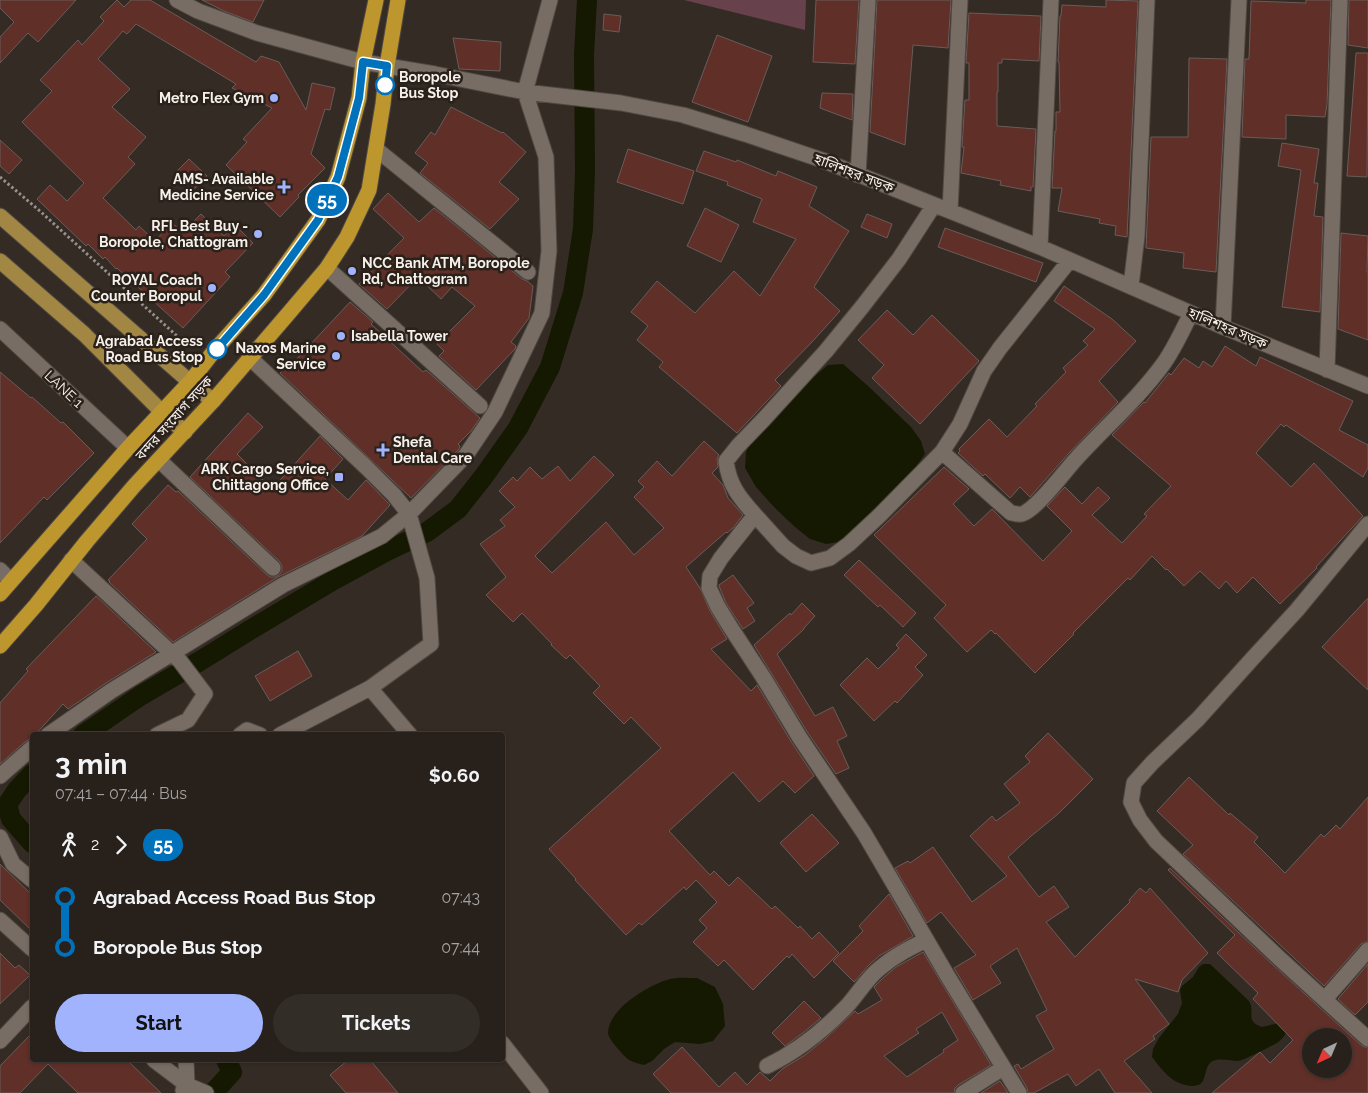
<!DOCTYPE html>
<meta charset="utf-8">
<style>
body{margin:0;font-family:Raleway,"Noto Sans Bengali",sans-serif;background:#332d28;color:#f1f3f6;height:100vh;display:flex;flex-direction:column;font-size:19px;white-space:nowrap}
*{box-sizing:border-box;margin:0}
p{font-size:16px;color:#a4a3a3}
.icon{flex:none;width:28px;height:28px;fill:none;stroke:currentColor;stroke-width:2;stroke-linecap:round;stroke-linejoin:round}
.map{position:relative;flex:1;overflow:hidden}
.drawer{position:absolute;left:30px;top:732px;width:475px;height:330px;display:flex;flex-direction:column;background:#27201b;border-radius:5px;box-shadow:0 1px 4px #0004,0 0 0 1px #433e3a}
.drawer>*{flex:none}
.badge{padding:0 10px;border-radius:16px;font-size:18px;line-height:32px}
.needle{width:32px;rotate:224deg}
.tools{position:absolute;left:1302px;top:1028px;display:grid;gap:10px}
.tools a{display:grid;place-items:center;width:50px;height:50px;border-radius:50%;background:#27201b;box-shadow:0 1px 4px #0004,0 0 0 1px #433e3a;font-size:25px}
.map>.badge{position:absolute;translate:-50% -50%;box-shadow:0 0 0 2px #fff}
.legs{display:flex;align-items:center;gap:8px;height:55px;padding:0 25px;font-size:16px}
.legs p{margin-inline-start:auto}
.head{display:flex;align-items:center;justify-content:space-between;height:85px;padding:0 25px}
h1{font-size:28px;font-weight:700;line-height:38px}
.cta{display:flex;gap:10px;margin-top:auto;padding:10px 25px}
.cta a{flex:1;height:58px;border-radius:30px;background:#a1b3fd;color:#111;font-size:20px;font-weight:700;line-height:58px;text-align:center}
.cta a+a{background:#332d28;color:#f1f3f6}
ul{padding:0 25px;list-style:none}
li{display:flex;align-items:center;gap:18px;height:50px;font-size:19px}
li i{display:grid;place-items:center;width:8px;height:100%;margin:0 6px;background:currentColor}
li i::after{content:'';width:12px;height:12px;margin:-6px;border:4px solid;border-radius:50%;background:#27201b}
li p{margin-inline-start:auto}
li:first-child i{background:linear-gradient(#0000 50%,currentColor 0)}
li:last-child i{background:linear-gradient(currentColor 50%,#0000 0)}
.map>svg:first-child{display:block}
.green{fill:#67414c}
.water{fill:#151902}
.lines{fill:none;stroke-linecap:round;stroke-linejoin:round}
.canal{stroke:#151902;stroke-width:20}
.building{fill:#5f2f28;stroke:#6a5c59;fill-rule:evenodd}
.minor-casing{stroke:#504842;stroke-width:17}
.major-casing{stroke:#504842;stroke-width:17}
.highway-casing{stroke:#504842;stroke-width:17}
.path{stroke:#97908a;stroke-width:3;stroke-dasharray:2.5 2.5;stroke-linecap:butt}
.minor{stroke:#786d64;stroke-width:15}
.major{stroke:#a18644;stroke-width:15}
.highway{stroke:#bd972e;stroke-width:15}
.line-1-casing{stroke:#fff;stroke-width:11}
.line-1{stroke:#0072bc;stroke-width:8}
.stop-1-dot{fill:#fff;stroke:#0072bc;stroke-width:2.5}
.poi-dot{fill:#a1b3fd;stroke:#2a211a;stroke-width:2}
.labels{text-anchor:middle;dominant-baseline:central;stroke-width:5;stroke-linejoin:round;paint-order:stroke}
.stop-label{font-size:14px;font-weight:bold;fill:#f6f0eb;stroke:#2a211a;text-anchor:start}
.poi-label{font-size:14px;font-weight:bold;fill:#f6f0eb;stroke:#2a211a;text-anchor:end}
.street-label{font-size:14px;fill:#f6f0eb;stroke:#2a211a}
</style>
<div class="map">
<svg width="1368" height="1093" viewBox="0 0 1368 1093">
<rect width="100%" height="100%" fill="#342b24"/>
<!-- green -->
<path class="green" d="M684 0H806L805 30Z"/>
<!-- water -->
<path class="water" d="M843 364 868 386 911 427 921 441 925 454 915 468 883 502 839 542 826 544 810 539 795 527 775 508 756 487 745 468 746 452 752 438 787 401 809 381 828 365Z
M1203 964H1210L1249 1001C1256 1012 1244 1021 1262 1027L1279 1023 1287 1031C1285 1036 1281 1040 1277 1043 1271 1046 1243 1061 1238 1061 1231 1061 1218 1057 1211 1062 1202 1070 1209 1087 1191 1086 1172 1084 1163 1071 1152 1057L1153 1049 1159 1038 1178 1014 1182 1003 1180 990 1182 986 1193 977 1199 967Z
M697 978 715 987 723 1004 725 1026 713 1041 700 1044 675 1042 664 1049 652 1061 644 1065C639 1064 633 1062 629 1060 624 1056 608 1039 608 1033 608 1009 650 984 670 979 679 977 689 978 697 978Z"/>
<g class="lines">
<!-- canal -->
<path class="canal" d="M83 735 140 696 200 661 250 630 332 581 387 551 427 532 458 509 484 476 518 428 550 367 573 293 583 229 585 170 584 55 587 0
M32 774 17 790 7 805 11 819 32 843
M213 1093 232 1072 226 1060"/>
</g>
<!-- building -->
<path class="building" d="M0 0H76L38 42 28 33 0 63V37L14 22 0 8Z
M117 0 124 7 131 0H150L256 62 261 56 279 62 306 110 312 83 335 88 330 110 325 109 311 154 325 168 298 195 299 197 280 217 226 165 247 142 243 139 272 108 232 88 236 84 136 24 127 34 123 31 98 59 130 89 112 107 146 137 128 157 135 164 103 198 136 230 139 226 155 241 172 223 183 232 201 214 224 236 235 225 253 243 225 272 230 277 183 328 117 268 116 269 105 257 103 259 88 244 86 246 37 199 50 185 67 201 84 183 22 122 52 91 40 80 78 40 82 45 104 21 100 17Z
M202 0H264L253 22 224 11Z
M816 0H859L855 64 813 62Z
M877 0H951L948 48 913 45 905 145 870 132Z
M1106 0 1138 1 1127 237 1115 235 1116 226 1099 223 1100 219 1058 211 1062 188H1052L1055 131H1056V112H1060L1059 62H1058L1060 16H1061L1062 5 1106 7Z
M1306 0H1331L1327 104 1325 117 1286 115V139L1242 137 1245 59H1249L1251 1 1306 3Z
M1349 0H1368V48L1348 45Z
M969 13 1041 16 1039 61 1002 59V63H998V92H997V126L1036 129 1033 187H1031V191L1000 185 1001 181 961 173 964 147H962L965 100H969V63H966Z
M604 14 621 16 619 32 603 30Z
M717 35 772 56 748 122 692 102Z
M453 38 501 42 500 71 459 69Z
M1356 53H1368L1367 177 1347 176Z
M1189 58 1227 59 1216 272 1183 268 1184 253 1146 248 1151 137H1188Z
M822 93 853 94 852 120 820 108Z
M451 107 502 133 503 132 526 152 499 182 519 199 490 229 420 173 428 163 415 153 431 132 435 135Z
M0 140 22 160 9 174 0 166Z
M1282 143 1319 149 1314 183H1318L1314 216 1323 217 1320 312 1282 307 1301 170 1278 166Z
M628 149 694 171 683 204 617 182Z
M704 151 736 162 737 160 776 176 778 171 817 187 809 206 849 231 814 287 840 311 812 342 775 380 781 386 737 433 659 367 663 362 637 340 648 326 631 312 657 281 695 313 734 271 760 296 796 239 753 222 762 199 727 185 728 182 696 171Z
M189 159 207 176 194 189 177 171Z
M388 193 419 222 434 208 522 279 527 281 533 286 529 318 511 342 516 346 515 349 476 390 439 356 444 351 437 344 475 306 452 287 441 299 418 277 387 309 359 284 404 238 373 209Z
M705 208 739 225 721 262 687 246Z
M867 214 892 224 887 238 861 227Z
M945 228 1043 263 1036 282 938 247Z
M1341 233 1368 236 1367 272H1368V340L1338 329Z
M1064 286 1112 319 1136 341 1099 381 1118 402 1069 453 1030 497 1020 487 1010 498 985 474 983 476 958 453 960 451 959 449 989 419 1007 437 1037 406 1035 404 1066 372 1063 368 1088 345 1083 341 1095 329 1054 301Z
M350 302 373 322 371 324 423 372 426 370 480 418 471 431 458 444 460 446 459 449 411 498 280 373 292 360 294 362Z
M887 310 913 335 932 315 979 361 920 424 872 378 884 365 858 340Z
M1225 346 1256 366 1260 357 1353 401 1339 430 1368 445V468L1363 477 1286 425 1284 427 1281 424 1256 453 1291 487 1314 463 1363 516 1316 567 1317 568 1280 604 1253 577 1237 593 1226 581 1219 589 1200 571 1184 586 1167 569 1166 570 1152 556 1130 580 1128 578 1073 633 1074 634 1035 673 996 633 995 634 991 630 967 652 934 618 946 605 874 535 944 467 969 489 953 504 974 526 992 509 1043 561 1072 531 1047 506 1065 487 1082 504 1098 487 1110 498 1092 515 1122 543 1147 516 1144 514 1171 486 1112 435 1144 402 1145 403 1169 373 1171 375 1184 358 1199 368 1203 361 1212 367Z
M0 372 31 398 32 397 61 423 63 422 94 453 47 500 44 497 0 543Z
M248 413 263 427 237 454 272 489 320 436 343 459 325 479 348 500 366 480 390 505 362 536 278 577 173 642 109 582 110 581 108 580 147 539 132 524 168 485 176 492 178 491 267 575 270 577H275L279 575 282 571V566L279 561 190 477Z
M704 441 719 455 717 459 718 467 712 473 723 485 728 498 743 515 733 528 727 533 726 532 686 567 700 588 710 611 727 639 711 649 751 691 757 685 792 743 814 776 795 793 783 781 759 802 733 772 669 831 710 875 714 871 729 886 738 877 772 909 775 906 798 928 800 926 812 939 819 932 839 953 814 978 792 954 789 958 787 956 753 990 724 960 718 966 693 942 707 928 699 920 717 902 696 880 686 890 684 887 642 925 639 923 626 935 575 880 576 879 549 849 661 748 631 717 624 724 593 693 600 686 570 655 566 659 551 645 552 644 522 613 513 622 486 595 506 577 480 544 505 526 500 520 515 507 499 491 513 477 517 481 530 467 542 479 558 466 570 481 594 456 614 475 535 556 552 573 606 522 634 555 664 528 634 497 644 487 638 481 657 461 672 476Z
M859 560 916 613 903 627 880 605 878 607 844 575Z
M733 575 754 603 747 608 755 621 743 629 726 603 719 586V585Z
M96 596 156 652 106 683 68 709 63 704 35 735H32V739L26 741 0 764V703L28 671 26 669Z
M1368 598V690L1322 647Z
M802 603 815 616 804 628V629L777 654 815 716 833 707 847 736 837 741 849 768 836 774 808 733 754 645 790 613 791 615Z
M906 634 927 655 915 667 923 675 897 703 895 701 874 721 840 685 867 658 878 669 899 648 896 645Z
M298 651 312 676 270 701 255 676Z
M1048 733 1093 779 1058 814 1030 837 1008 857 1039 897 1054 886 1069 907 1046 922 1075 957 1130 902 1129 900 1140 888 1146 893 1150 888 1208 953 1182 980 1178 992 1135 979 1169 1024 1153 1036 1155 1039 1124 1061 1152 1093H1115L1099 1069 1076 1086 1068 1074 1034 1093H1028L1027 1088 1014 1066 1018 1064 1021 1069 1054 1049 1036 1016 1047 1010 1017 948 990 966 1001 983 973 1000 954 968 976 955 941 912 927 923 895 868 908 861 910 863 933 847 972 902 1007 876 970 836 992 816 996 821 1020 803 1004 784 1030 762 1025 756Z
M1189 777 1229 815 1230 813 1258 837 1254 842 1285 873 1321 834 1324 837 1336 825 1340 829 1368 797V941L1361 944 1324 986 1183 854 1193 845 1157 811Z
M812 814 839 843 806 872 780 843Z
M0 864 32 895V931L0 900Z
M1170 868 1273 965 1362 1046 1368 1048V1093H1212L1260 1052 1270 1063 1293 1040 1253 999 1258 993 1217 953 1235 935 1168 870ZM1311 1036H1344V1069H1311Z
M889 894 913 936 879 956 869 965 854 982 833 961 863 931 859 926Z
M923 952 991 1065 958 1085 955 1088 954 1093H671L653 1074 682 1047 719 1087 735 1072 747 1085 760 1072 770 1081 782 1069 805 1055 825 1039 855 1011 858 1014 882 1000 874 987 882 979 896 967ZM942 1012 958 1040 943 1050 944 1052 907 1077 884 1056 919 1033 916 1029Z
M0 953 15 968 19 965 30 975 0 1004Z
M1368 964V1002L1355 1015 1338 999Z
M804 1001 821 1018 804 1032 785 1046 772 1033Z
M32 1033V1060H127L161 1093H78L48 1064 20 1093H0V1066Z
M348 1060H370L398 1093H346L330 1075Z
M1000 1081 1008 1093H981Z"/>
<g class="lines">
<!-- minor casing -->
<g class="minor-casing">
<path id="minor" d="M177 0 198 11 257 33 363 62 435 74 525 92 621 103 683 115 745 134 822 160 1040 247 1223 327 1368 386
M376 149 528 272
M858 175 868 0
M934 205 899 259 862 307 826 351 764 419 738 446 726 461C729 485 739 497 755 515L721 558 710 576 709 588 718 607 731 628 763 677 800 738 864 833 947 975 1019 1093
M950 211 960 0
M1040 247 1051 0
M327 268 480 406
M1131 286 1137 236 1147 0
M1223 327 1239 0
M0 329 128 448
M250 358 366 467 394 495 409 514 427 578 431 644 370 688 410 735
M1327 370 1340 0
M942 452 1011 513C1014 513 1019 515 1022 514 1037 509 1064 472 1076 459 1105 427 1138 399 1164 363 1175 347 1183 330 1191 313
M159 460 273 568
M755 515 783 546 796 556 811 563 830 558 849 544 879 516 942 452 960 424 984 371 1000 348 1070 260
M1368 524 1297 610 1252 659 1198 719 1152 763 1134 783 1131 802 1140 820 1156 841 1279 958 1368 1039
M71 560 180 661 205 694 188 720 157 735
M0 570 11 581
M48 735 111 691 283 585 382 536 409 514 466 455 495 412 542 313 549 251 546 157 525 92 550 0
M240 735 247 730 260 735
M280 735 370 688
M0 776 32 748
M0 837 13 864 32 880
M0 920 32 949
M1325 999 1368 950
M0 1041 32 1007
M502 1043 541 1093
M154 1060 187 1085 206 1093
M767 1066C798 1051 823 1031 847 1006 858 994 867 978 880 968 894 956 910 948 926 940
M183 1090 187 1085 186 1060
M963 1093 1003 1068"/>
</g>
<!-- major casing -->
<g class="major-casing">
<path id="major" d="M0 216 190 382 213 401
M0 261 84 334 162 412 185 432"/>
</g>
<!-- highway casing -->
<g class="highway-casing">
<path id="highway" d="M0 594 128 448 190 382 214 351 264 295 318 220 338 177 359 98 363 62 376 0
M0 646 36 605 87 541 134 486 213 401 288 314 327 268 347 237 369 190 383 104 387 66 398 0"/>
</g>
<!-- path -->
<path class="path" d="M0 177 41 212 177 336"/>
<!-- minor -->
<use href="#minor" class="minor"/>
<!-- major -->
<use href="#major" class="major"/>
<!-- highway -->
<use href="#highway" class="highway"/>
</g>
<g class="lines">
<!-- line-1 casing -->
<g class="line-1-casing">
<path id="line-1" d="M217 349 264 295 318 220 338 177 359 98 363 62 387 66 385 85"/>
</g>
<!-- line-1 -->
<use href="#line-1" class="line-1"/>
</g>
<!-- markers -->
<g class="stop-1-dot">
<circle cx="385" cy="85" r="9"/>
<circle cx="217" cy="349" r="9"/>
</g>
<g class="poi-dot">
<circle cx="274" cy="98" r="5"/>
<path d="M281.5 179.5h5v5h5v5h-5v5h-5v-5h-5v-5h5z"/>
<circle cx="258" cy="234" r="5"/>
<circle cx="352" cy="271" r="5"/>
<circle cx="212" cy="288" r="5"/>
<circle cx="341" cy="336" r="5"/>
<circle cx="336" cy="356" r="5"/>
<path d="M380.5 442.5h5v5h5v5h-5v5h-5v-5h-5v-5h5z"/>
<rect x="334" y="472" width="10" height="10" rx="2.5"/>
</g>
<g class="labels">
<!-- stop labels -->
<g class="stop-label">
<text x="399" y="77">Boropole<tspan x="399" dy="16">Bus Stop</tspan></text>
<text x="203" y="341" text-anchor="end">Agrabad Access<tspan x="203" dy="16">Road Bus Stop</tspan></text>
</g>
<!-- poi labels -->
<g class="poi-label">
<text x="264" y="98">Metro Flex Gym</text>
<text x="274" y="179">AMS- Available<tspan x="274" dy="16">Medicine Service</tspan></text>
<text x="248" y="226">RFL Best Buy -<tspan x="248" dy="16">Boropole, Chattogram</tspan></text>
<text x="362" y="263" text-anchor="start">NCC Bank ATM, Boropole<tspan x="362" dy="16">Rd, Chattogram</tspan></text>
<text x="202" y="280">ROYAL Coach<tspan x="202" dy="16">Counter Boropul</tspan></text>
<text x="351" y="336" text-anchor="start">Isabella Tower</text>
<text x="326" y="348">Naxos Marine<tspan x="326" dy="16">Service</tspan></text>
<text x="393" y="442" text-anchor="start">Shefa<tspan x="393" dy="16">Dental Care</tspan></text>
<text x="329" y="469">ARK Cargo Service,<tspan x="329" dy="16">Chittagong Office</tspan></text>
</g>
<!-- street labels -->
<g class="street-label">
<text transform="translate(854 173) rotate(21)">হালিশহর সড়ক</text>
<text transform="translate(1228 328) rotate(23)">হালিশহর সড়ক</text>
<text transform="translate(64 389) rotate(43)">LANE 1</text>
<text transform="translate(174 418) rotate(-48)">বন্দর সংযোগ সড়ক</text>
</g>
</g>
</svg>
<div class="tools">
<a><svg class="needle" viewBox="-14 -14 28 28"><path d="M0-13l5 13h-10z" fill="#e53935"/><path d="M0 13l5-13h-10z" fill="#a4a3a3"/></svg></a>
</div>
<b class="badge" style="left:327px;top:200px;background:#0072bc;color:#fff">55</b>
<section class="drawer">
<div class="head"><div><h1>3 min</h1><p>07:41 – 07:44 · Bus</p></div><b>$0.60</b></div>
<div class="legs"><svg class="icon" aria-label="walk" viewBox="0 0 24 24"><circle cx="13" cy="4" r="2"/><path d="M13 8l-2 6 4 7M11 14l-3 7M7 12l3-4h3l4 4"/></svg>2<svg class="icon" aria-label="forward" viewBox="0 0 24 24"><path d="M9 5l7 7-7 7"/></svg><b class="badge" style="background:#0072bc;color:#fff">55</b></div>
<ul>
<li><i style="color:#0072bc"></i><b>Agrabad Access Road Bus Stop</b><p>07:43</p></li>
<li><i style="color:#0072bc"></i><b>Boropole Bus Stop</b><p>07:44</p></li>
</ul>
<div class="cta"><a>Start</a><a>Tickets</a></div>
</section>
</div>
